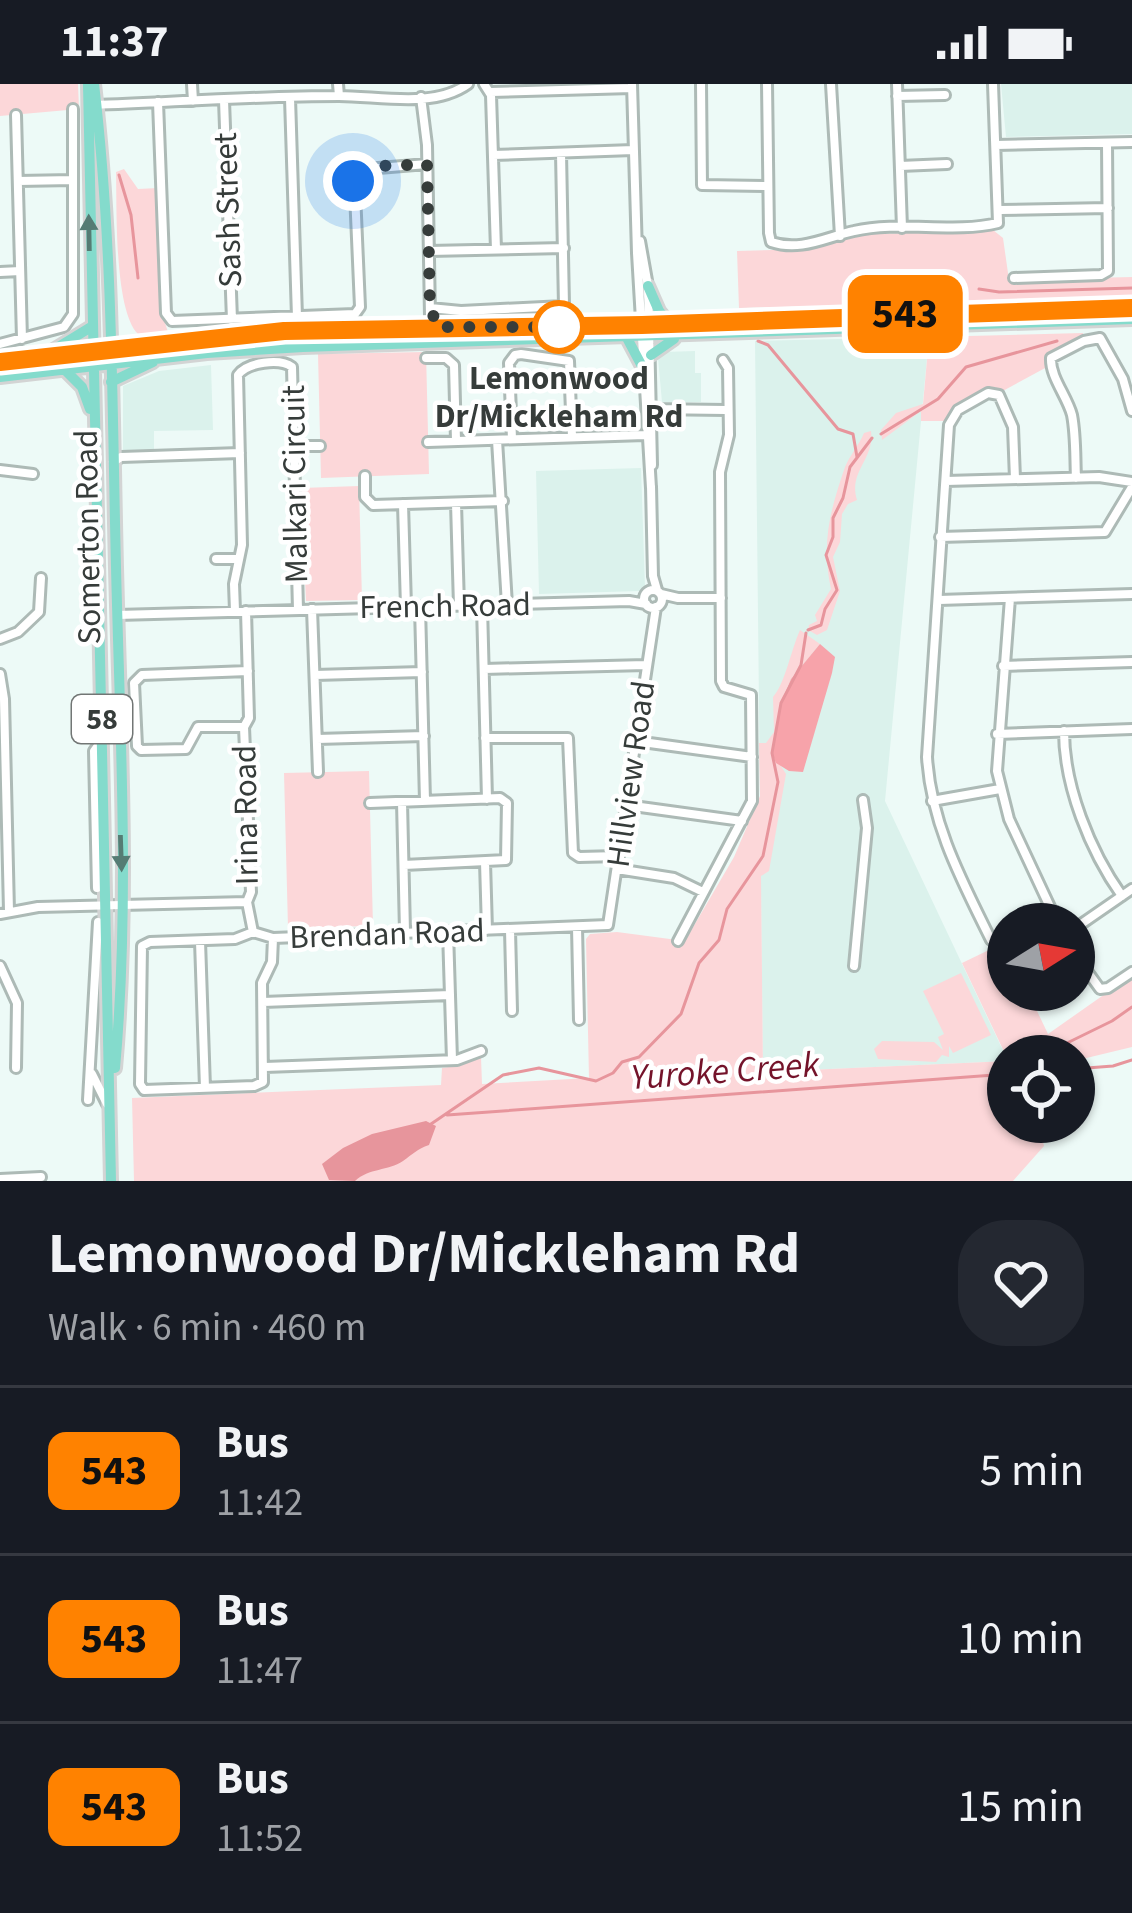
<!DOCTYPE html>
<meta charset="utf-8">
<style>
body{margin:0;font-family:"Source Sans 3",sans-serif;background:#242831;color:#f1f3f6;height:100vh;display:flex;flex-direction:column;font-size:45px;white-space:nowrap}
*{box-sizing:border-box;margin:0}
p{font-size:39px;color:#9ea1a6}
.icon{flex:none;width:66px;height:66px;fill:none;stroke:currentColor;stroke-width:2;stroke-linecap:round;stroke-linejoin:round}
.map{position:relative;height:1097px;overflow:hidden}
.details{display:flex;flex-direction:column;background:#171b24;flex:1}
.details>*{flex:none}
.badge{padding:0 24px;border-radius:18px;font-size:42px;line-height:78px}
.needle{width:78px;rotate:79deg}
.tools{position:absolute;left:987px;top:819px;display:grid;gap:24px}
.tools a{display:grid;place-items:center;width:108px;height:108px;border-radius:50%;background:#171b24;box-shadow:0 3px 9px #0004;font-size:60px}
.you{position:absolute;width:60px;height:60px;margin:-30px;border:9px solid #fff;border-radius:50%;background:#1a73e8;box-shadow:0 0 0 18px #1a73e833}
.map>.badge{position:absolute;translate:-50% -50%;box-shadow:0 0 0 6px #fff}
.round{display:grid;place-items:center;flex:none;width:126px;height:126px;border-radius:48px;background:#242831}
.head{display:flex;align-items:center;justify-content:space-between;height:204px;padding:0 48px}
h1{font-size:57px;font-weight:700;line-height:90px}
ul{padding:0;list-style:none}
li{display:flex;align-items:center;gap:36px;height:168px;padding:0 48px;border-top:3px solid #363941}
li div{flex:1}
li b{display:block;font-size:45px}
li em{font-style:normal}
li .badge{min-width:132px;font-weight:700;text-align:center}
.status{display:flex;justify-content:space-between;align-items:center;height:84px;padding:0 60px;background:#171b24;direction:ltr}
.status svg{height:33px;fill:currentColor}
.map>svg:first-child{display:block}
.built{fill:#dbf2ec}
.green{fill:#fcd7d9}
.forest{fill:#f7a3aa}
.water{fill:#e7959c}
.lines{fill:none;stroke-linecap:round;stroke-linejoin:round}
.stream{stroke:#e7959c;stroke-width:3}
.minor-casing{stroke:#adbab6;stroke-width:14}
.major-casing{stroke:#d3d4d4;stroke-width:16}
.minor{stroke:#fff;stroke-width:8}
.major{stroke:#84dbcc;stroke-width:10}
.oneway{fill:#557c74}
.line-casing{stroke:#fff;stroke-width:27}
.line{stroke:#ff8200;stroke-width:18}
.walk{stroke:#363c3a;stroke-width:12;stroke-dasharray:0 21.6}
.stop-dot{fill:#fff;stroke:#ff8200;stroke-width:6}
.labels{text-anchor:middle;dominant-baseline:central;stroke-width:9;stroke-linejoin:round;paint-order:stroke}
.shield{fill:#fff;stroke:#727675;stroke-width:3}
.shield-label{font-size:30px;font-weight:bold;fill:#363c3a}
.street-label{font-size:33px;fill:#363c3a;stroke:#fff}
.stop-label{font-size:33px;font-weight:bold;fill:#363c3a;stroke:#fff}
.water-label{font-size:36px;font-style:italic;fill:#74132a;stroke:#fff}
</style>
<div class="status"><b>11:37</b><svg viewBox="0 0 49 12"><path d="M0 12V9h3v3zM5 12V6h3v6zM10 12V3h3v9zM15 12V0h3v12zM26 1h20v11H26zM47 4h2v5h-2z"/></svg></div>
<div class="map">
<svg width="1132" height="1097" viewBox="0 0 1132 1097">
<rect width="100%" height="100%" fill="#edfaf7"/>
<!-- built -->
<path class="built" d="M1001 0H1132V50L1006 53Z
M929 253 885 717 1008 977 763 988 755 257Z
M695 267V289H701V318H662L658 274 664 268Z
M211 281 213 346 154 347V368L123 369V302L159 287Z
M641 384 645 503 640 507 539 510 536 387Z"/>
<!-- green -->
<path class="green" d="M0 0H78L79 25 0 32Z
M124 85 138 105 158 104 163 233 168 248 138 250C114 226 117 125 116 88Z
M993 146 1003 154 1009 196 1132 193V214L739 224 737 167 811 165 847 151Z
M1083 249V254L1047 273V283L1001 308 995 303C978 310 956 320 948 337H921V327L882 356 881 346 896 329 923 320 929 253Z
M426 268 429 390 321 394 318 270Z
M871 347C875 375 848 387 857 416L848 420 842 430 840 458 833 473 840 507 827 546 817 551 808 546 809 541 817 537 815 531 831 505C821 459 830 427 845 383 850 371 859 361 864 349Z
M359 402 362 516 306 517 301 404Z
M800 546 820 560 791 595 781 619 772 668 786 690 769 787 761 792 763 988 1008 977V1038H1064L1063 1042 1039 1041 1044 1062 1013 1097H134L132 1014 441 1001 442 984 462 981 481 973 482 1000 589 994 586 855 590 850 617 848 685 857 734 773 760 712 759 659H766L774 648 773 613C785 600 791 566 800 546Z
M369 687 373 842 288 844 284 689Z
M993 864 1008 868V906H1027L1048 950 1132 891V963L1074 977V972H1008V976L962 879Z
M961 889 991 951 953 969 949 962V973L942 971 936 978 878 975 874 965 882 957 934 958 943 966 938 953 944 950 923 907Z"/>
<!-- forest -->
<path class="forest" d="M820 560 835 573 832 589 803 688 789 687 776 679 772 669 781 619 791 595Z"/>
<!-- water -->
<path class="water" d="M426 1037 436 1042 429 1061C417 1065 413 1070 403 1077 388 1087 369 1084 355 1097L329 1096 322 1080 343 1064 372 1050Z"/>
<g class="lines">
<!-- stream -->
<path class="stream" d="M119 91 131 131 138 194
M979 205 999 208 1132 204
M758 257 768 261 838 345 853 350 857 373
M881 350 938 315 966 283 1057 257
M808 546 821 541 825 525 837 506 826 471 833 453V434L843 414 850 383 872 354
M1065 960 1112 937 1132 923
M1074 985 1113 982 1132 976
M447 1031 1008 990
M431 1040 503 991 539 984 596 997 613 989 622 978 639 973 681 930 699 879 719 856 727 825 763 772 778 698 772 669 781 619 801 581 806 549"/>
<!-- minor casing -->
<g class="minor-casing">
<path id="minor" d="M192 0 193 17
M338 0 339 12
M484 0 491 11 496 166
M632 0 637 169 651 404
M701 0 702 101 767 102
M767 0 769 149 771 158C801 168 826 153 854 147 900 136 952 150 998 139L993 0
M831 0 840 152
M897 0 902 144
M491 8 632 4
M897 12 945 11
M421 13 427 61 430 232 438 243
M290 14 297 233
M224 16 232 236
M158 18 166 229 172 237 355 230 360 223 354 86 427 80
M94 21C175 18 257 12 339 12 379 12 433 25 468 0
M16 31 22 255
M996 61 1132 58
M493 71 633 66
M900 82 947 80
M18 97 73 96
M1000 126 1108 124
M640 157 648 202 652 381
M429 167 564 164
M0 188 20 187
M1014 194 1101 191 1108 187 1107 59
M430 224 461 227 564 222 561 69
M0 260 64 243 73 230V25
M426 274H446L454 281 456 357
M650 325 726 326
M512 355 509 279 515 271 521 270 569 277 572 353
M497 356 507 521
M428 358 645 351
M294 362H320
M113 378 121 373 240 369
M0 386 33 390
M365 392V413L373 421 503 417
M1076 394C1075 373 1076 352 1072 331 1067 312 1050 293 1051 274L1084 257 1100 254 1123 295 1132 327
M946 397 1099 393 1132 398
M651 402 653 492 657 506
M456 419 459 522
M403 420 406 523
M940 453 1105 448 1132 403
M216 475H239
M644 515a9 9 0 1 1 18 0a9 9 0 1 1-18 0Z
M661 510 678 514H721
M1010 514 997 687 1009 735 1058 840
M939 516 1132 510
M482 522 487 715
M420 523 425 717
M312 525 318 688
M235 527 234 500 242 461 238 291C247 278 280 274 292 283L298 526
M246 527 249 634 244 643 251 808 247 818 253 848
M117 531 629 517 646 520
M0 555 18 548 39 528 41 494
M1003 582 1132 578
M484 585 646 581
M0 590 4 615 9 827
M315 591 422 588
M244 643H198L186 665 141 666 137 662 134 599 142 591 248 587
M1064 647C1064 702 1090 767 1122 812
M997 650 1132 645
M485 654H568L573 769 579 773 619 772
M317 655 424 652
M635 657 752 673
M932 717 1000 705
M402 718 405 848
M370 719 500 714 507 719 506 776 404 781
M626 721 742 737
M485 778 487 846
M617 785 674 794 703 808
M97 804 94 667 102 656
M0 830 38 823 247 818
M577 843 579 936
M1074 845 1132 805
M510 846 512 927
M448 847 452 976
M253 848 273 854 608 841 656 523
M253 848 235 855 150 858 142 862 140 1000 144 1006 254 1002 263 998 262 899 272 878 273 854
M200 857 205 1004
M678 857 752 717 751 611 724 603 721 597 720 388 729 351 728 284 723 276
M1008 862 991 856C962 797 931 740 927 673L949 341 958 326 988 309 999 311 1013 343 1015 395
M1074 869 1100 905 1108 904 1132 888
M0 882 17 919 16 984
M854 882 867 744 863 716
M1030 906 1040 916 1056 906
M263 918 450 911
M265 983 457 976 481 967
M92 990 107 1020
M88 1016 98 838
M0 1095 41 1093"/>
</g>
<!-- major casing -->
<g class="major-casing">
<path id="major" d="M88 0 111 1097
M94 0C113 160 112 322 116 483 120 650 130 818 115 984
M648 202 659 227 669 239
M627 254 644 286
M47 270 91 243
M651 271 674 255
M0 278 135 260 284 247 642 241 1132 224
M66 287 82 303 90 325
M0 293 207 269 303 263 1132 235
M111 298 153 278"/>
</g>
<!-- minor -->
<use href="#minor" class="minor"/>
<!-- major -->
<use href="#major" class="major"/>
</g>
<!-- one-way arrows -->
<defs><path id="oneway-solid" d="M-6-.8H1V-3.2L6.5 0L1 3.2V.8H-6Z" transform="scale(3)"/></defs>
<g class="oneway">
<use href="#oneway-solid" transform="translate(89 149) rotate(-91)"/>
<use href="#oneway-solid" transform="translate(121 769) rotate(88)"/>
</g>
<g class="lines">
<!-- line casing -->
<g class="line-casing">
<path id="line" d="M0 278 284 247 642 241 1132 224"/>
</g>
<!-- line -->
<use href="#line" class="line"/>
<!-- walk -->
<path class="walk" d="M353 97 354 86 360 83 427 80 430 224 438 243H559"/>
</g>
<!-- markers -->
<circle class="stop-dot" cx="559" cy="243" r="24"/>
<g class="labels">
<!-- shield labels -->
<rect class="shield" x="72" y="611" width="60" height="48" rx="9"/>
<g class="shield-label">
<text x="102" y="635">58</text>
</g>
<!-- street labels -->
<g class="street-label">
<text transform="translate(228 126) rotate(-92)">Sash Street</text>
<text transform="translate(295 400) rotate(-91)">Malkari Circuit</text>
<text transform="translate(88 453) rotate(-91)">Somerton Road</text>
<text transform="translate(445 522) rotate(-1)">French Road</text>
<text transform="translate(631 690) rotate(-82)">Hillview Road</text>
<text transform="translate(246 731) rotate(-91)">Irina Road</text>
<text transform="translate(387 850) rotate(-2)">Brendan Road</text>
</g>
<!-- stop labels -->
<g class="stop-label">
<text x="559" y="294">Lemonwood<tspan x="559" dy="38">Dr/Mickleham Rd</tspan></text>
</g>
<!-- water labels -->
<g class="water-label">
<text transform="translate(725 987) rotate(-4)">Yuroke Creek</text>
</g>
</g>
</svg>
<div class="tools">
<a><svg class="needle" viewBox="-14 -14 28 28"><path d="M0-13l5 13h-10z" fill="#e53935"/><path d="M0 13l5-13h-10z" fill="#9ea1a6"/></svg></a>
<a><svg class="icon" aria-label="locate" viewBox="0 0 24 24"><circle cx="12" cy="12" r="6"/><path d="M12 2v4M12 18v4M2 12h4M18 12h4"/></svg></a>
</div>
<div class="you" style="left:353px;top:97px"></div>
<b class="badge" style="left:905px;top:230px;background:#ff8200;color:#111">543</b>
</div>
<section class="details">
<div class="head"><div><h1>Lemonwood Dr/Mickleham Rd</h1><p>Walk · 6 min · 460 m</p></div><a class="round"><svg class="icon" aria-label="heart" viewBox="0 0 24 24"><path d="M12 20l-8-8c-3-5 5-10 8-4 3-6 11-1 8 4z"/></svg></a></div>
<ul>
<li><span class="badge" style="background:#ff8200;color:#111">543</span><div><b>Bus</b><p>11:42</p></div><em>5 min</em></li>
<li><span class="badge" style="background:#ff8200;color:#111">543</span><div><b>Bus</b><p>11:47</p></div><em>10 min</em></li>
<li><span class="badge" style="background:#ff8200;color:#111">543</span><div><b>Bus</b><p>11:52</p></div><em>15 min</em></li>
</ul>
</section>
